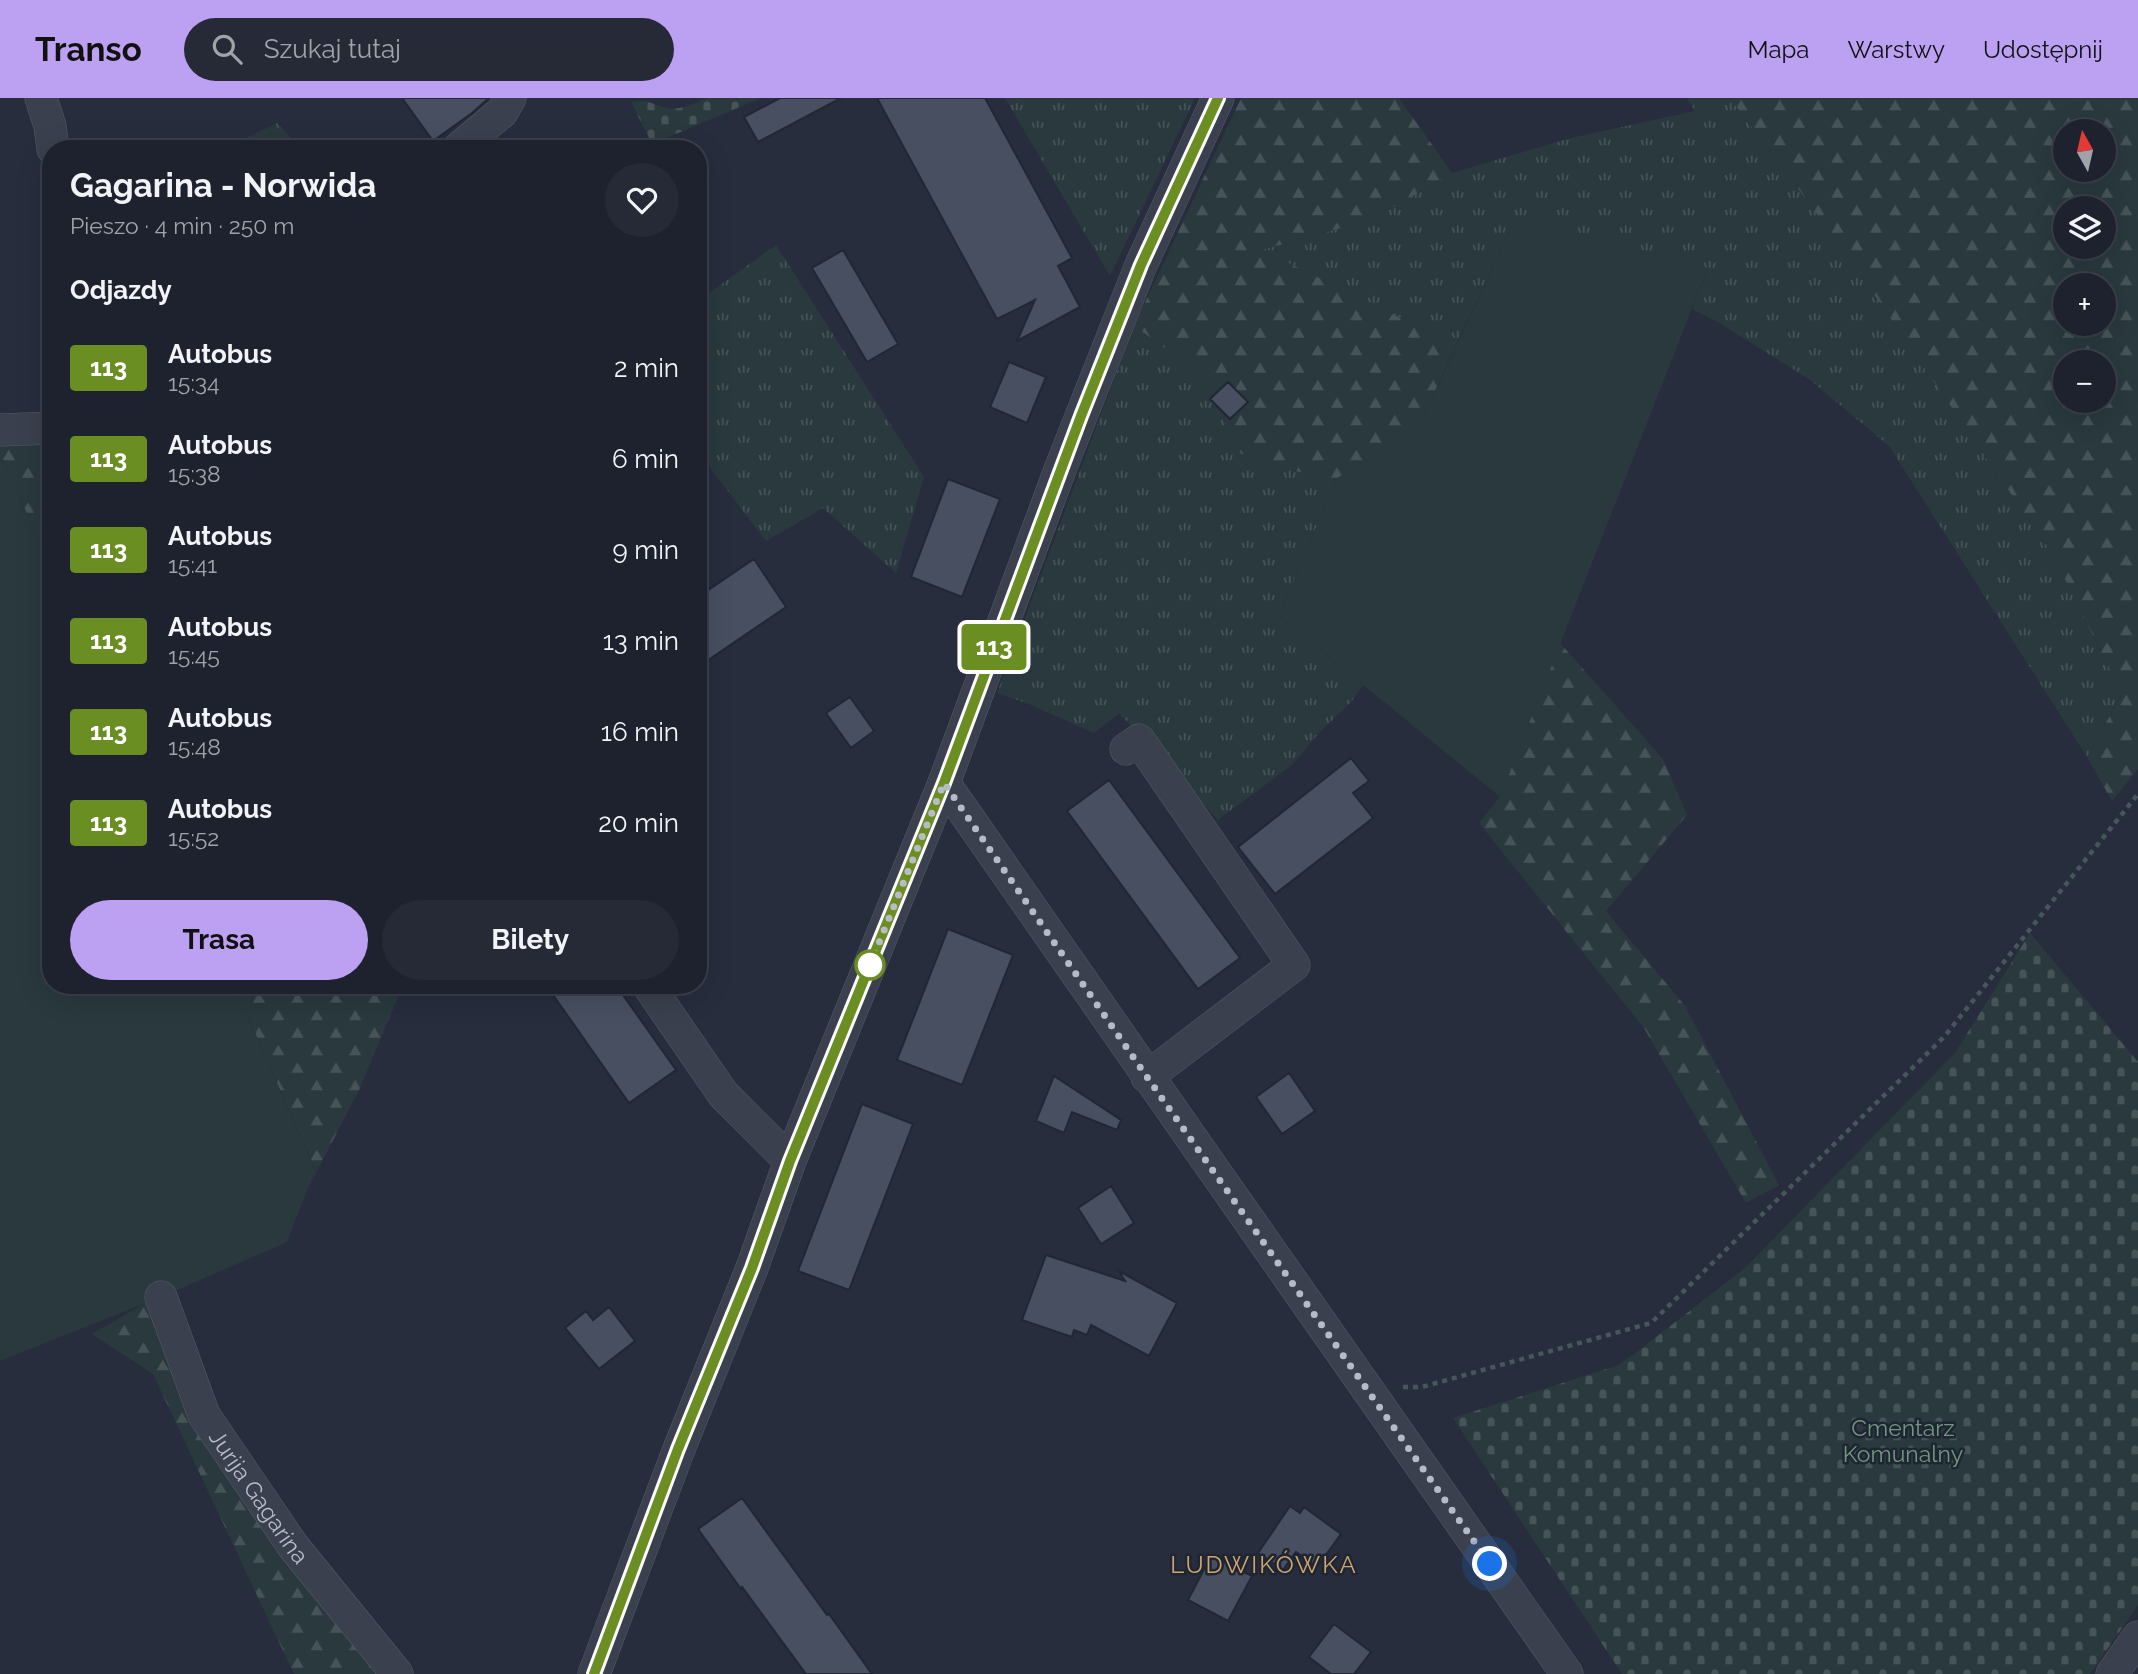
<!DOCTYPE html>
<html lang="pl">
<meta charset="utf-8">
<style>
body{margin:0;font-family:Raleway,sans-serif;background:#252a36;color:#f1f3f6;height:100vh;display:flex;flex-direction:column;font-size:26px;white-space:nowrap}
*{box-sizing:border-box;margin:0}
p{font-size:23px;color:#a0a4aa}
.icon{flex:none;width:38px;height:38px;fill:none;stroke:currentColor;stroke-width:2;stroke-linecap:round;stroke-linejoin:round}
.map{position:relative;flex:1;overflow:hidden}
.details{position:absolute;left:42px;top:42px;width:665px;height:854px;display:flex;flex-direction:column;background:#1d222e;border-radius:28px;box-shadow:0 7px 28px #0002,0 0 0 2px #3b3f4a}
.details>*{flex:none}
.badge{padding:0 14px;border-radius:5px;font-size:24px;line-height:46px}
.needle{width:46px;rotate:352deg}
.controls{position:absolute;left:2053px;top:21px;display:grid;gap:14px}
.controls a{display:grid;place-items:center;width:63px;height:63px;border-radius:50%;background:#1d222e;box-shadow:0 7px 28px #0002,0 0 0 2px #3b3f4a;font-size:35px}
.you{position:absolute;width:35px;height:35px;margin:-18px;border:5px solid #fff;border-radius:50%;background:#1a73e8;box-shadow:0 0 0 10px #1a73e833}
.map>.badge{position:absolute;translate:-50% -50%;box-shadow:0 0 0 4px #fff}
h2{padding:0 28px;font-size:26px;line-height:63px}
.round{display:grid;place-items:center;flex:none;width:74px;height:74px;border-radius:37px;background:#252a36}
.overview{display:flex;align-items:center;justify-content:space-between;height:119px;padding:0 28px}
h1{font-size:33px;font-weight:700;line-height:52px}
.action{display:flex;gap:14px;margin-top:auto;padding:14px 28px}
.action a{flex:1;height:80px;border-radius:42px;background:#bca0f2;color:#111;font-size:28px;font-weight:700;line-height:80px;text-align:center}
.action a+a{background:#252a36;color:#f1f3f6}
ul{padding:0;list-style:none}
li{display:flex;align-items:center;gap:21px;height:91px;padding:0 28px}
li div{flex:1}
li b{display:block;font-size:26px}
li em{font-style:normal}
li .badge{min-width:77px;font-weight:700;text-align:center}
header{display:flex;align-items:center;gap:42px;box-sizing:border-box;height:98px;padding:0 35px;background:#bca0f2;color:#111}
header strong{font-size:33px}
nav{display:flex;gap:38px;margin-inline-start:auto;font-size:24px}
.search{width:490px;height:63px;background:#252a36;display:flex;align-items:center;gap:18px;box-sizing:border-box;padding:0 24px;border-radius:38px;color:#a0a4aa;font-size:26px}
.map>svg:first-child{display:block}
.grass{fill:url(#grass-tufts)}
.forest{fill:url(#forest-firs);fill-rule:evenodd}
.cemetery{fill:url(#cemetery-stones)}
.green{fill:#29393e}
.building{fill:#484f61;stroke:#212735;stroke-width:2}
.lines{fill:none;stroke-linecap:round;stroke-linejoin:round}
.minor-casing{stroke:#555b68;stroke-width:33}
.path{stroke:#47565b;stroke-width:4.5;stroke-dasharray:5 5;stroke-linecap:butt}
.minor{stroke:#3b404e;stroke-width:32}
.line-casing{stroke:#fff;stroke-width:16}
.line{stroke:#6b8e23;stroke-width:10}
.walk{stroke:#b7bbc8;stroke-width:7;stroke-dasharray:0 12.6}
.stop-dot{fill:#fff;stroke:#6b8e23;stroke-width:3.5}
.labels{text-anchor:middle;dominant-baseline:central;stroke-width:5;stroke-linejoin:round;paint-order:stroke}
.park-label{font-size:23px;fill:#70977f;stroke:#1f2533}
.street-label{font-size:23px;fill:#b7bbc8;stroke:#1f2533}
.neighbourhood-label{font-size:24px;letter-spacing:2px;fill:#cda56d;stroke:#1f2533}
</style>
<header>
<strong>Transo</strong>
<div class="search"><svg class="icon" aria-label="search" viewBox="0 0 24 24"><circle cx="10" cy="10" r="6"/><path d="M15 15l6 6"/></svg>Szukaj tutaj</div>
<nav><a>Mapa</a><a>Warstwy</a><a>Udostępnij</a></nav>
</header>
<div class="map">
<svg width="2138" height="1576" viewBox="0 0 2138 1576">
<defs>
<pattern id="grass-tufts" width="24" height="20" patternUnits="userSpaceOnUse" patternTransform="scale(1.75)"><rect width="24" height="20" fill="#29393e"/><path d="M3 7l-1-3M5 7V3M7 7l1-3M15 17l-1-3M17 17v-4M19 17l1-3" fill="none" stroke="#465458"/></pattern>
<pattern id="forest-firs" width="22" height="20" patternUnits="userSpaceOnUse" patternTransform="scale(1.75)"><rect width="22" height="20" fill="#29393e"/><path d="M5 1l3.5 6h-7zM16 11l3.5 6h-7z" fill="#465458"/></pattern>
<pattern id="cemetery-stones" width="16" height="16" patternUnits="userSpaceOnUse" patternTransform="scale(1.75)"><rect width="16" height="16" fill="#29393e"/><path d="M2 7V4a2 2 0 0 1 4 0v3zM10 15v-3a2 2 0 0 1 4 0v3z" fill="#465458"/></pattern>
</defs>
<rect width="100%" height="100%" fill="#272d3d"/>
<!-- grass -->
<path class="grass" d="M1005 0H1195L1110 178Z
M1687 0H1730L1841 148 2053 457 2122 596 2087 659 1889 348 1809 281 1721 226 1692 211 1708 171 1516 119 1456 247 1261 152 1373 121 1452 75 1571 40 1695 13Z
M277 25 302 51H224Z
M776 147 924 379 896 475 823 410 766 443 698 354V203Z
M1134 228 1201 275 1241 356 1336 381 1279 518 1363 587 1351 604 1318 636 1292 667 1218 722 1119 615 1094 635 1029 606 997 595Z"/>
<!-- forest -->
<path class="forest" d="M1241 0H1399L1452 75 1373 121 1262 152 1456 247 1419 328 1336 381 1303 375 1241 356 1201 275 1134 228Z
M1730 0H2138V671L2112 703 2087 659 2122 596 2053 457 1841 148ZM2104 33V72H2065V33ZM2104 110V149H2065V110ZM2065 187H2104V226H2065ZM2104 264V303H2065V264Z
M51 345V470L0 355V347Z
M1560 545 1663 661 1687 717 1606 813 1685 908 1779 1087 1746 1105 1644 930 1479 725 1500 699Z
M234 887H403L359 992 307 1092 315 1071Z
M146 1205 177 1272 382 1576H294L153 1276 92 1236Z"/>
<!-- cemetery -->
<path class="cemetery" d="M706 0H761L652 46 631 4C650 0 650 7 668 10 682 12 694 6 706 0Z
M2030 835 2138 964V1507L2090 1576H1622L1453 1320 1616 1268 1633 1257 1745 1170 1955 955Z"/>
<!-- green -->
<path class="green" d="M1516 119 1708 170 1500 699 1279 518 1336 381 1419 328Z
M0 355 51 470V887H234L315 1072 287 1144 161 1199 0 1263Z"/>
<!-- building -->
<path class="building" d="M402 0H489L472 15 433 43Z
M780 0H841L758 44 744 19Z
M877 0H985L1072 160 1058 168 1080 209 1017 243 1035 202 997 221Z
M843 152 898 246 867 264 812 170Z
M1009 264 1046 279 1027 325 990 309Z
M1228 284 1248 304 1230 321 1210 301Z
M948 381 1000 401 962 499 911 479Z
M754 461 786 509 698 569V499Z
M850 599 874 633 851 650 826 615Z
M1351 660 1369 683 1353 695 1373 720 1275 796 1238 749Z
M1109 682 1240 860 1198 891 1067 713Z
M948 831 1013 857 962 987 897 962Z
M546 887H616L676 972 629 1005Z
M1289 975 1315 1013 1282 1036 1256 999Z
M1054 978 1121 1022 1117 1032 1072 1014 1064 1035 1036 1023Z
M862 1006 913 1026 849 1192 798 1173Z
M1111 1088 1134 1125 1101 1146 1078 1110Z
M1046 1157 1125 1183 1119 1173 1177 1205 1149 1258 1091 1227 1087 1237 1074 1232 1072 1239 1022 1222Z
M609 1209 635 1243 599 1271 565 1230 586 1213 593 1222Z
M742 1400 827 1517 829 1516 872 1576H806L742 1489 741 1491 698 1431Z
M1290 1408 1300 1415 1304 1409 1341 1436 1317 1469 1296 1454 1283 1472 1258 1455Z
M1211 1458 1252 1478 1228 1523 1188 1502Z
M1334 1526 1371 1554 1354 1576H1331L1309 1559Z"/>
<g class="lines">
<!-- minor casing -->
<g class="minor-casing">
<g id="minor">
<path d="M41 0 50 28 53 51"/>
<path d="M458 51 502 14 510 0"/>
<path d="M0 332 51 330"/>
<path d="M1126 651 1139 642 1294 867 1147 979"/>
<path d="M944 685C1150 983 1360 1279 1567 1576"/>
<path d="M648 887 723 996 790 1063"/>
<path id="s1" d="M161 1199 204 1317 293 1448 397 1576"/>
<path d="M594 1576 679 1351 752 1170 790 1063 944 685 1061 369 1141 167 1218 0"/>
<path d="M2112 1576 2138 1539"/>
</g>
</g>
<!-- path -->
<path class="path" d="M1403 1289H1422L1651 1225 1944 939 2138 696"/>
<!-- minor -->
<use href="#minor" class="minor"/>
</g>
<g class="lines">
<!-- line casing -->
<g class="line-casing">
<path id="line" d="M594 1576 678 1351 752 1170 790 1063 944 685 1081 318 1141 167 1218 0"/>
</g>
<!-- line -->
<use href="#line" class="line"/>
<!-- walk -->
<path class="walk" d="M870 867 944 685 1147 979 1490 1466"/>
</g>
<!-- markers -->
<circle class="stop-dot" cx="870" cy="867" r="14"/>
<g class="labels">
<!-- park labels -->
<g class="park-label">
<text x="1903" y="1329">Cmentarz<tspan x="1903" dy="26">Komunalny</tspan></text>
</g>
<!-- street labels -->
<g class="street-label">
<text stroke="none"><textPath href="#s1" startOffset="224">Jurija Gagarina</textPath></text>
</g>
<!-- neighbourhood labels -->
<g class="neighbourhood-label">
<text x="1264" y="1466">LUDWIKÓWKA</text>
</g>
</g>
</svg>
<div class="controls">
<a><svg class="needle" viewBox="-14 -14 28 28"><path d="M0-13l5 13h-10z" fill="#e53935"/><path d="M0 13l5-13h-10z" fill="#a0a4aa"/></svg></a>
<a><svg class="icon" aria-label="layers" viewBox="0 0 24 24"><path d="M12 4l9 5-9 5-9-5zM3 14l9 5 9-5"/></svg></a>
<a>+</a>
<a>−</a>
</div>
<div class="you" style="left:1490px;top:1466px"></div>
<b class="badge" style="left:994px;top:549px;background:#6b8e23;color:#fff">113</b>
<section class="details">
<div class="overview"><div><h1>Gagarina - Norwida</h1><p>Pieszo · 4 min · 250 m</p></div><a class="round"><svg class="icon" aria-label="heart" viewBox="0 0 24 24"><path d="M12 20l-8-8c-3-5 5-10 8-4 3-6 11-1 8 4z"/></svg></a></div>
<h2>Odjazdy</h2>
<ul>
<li><span class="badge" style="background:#6b8e23;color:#fff">113</span><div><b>Autobus</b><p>15:34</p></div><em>2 min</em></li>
<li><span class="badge" style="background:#6b8e23;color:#fff">113</span><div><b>Autobus</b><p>15:38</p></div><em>6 min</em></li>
<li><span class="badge" style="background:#6b8e23;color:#fff">113</span><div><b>Autobus</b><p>15:41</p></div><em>9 min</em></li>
<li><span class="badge" style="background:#6b8e23;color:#fff">113</span><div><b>Autobus</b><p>15:45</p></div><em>13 min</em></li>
<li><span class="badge" style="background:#6b8e23;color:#fff">113</span><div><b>Autobus</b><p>15:48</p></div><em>16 min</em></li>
<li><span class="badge" style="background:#6b8e23;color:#fff">113</span><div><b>Autobus</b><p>15:52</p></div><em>20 min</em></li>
</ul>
<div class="action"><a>Trasa</a><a>Bilety</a></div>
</section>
</div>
